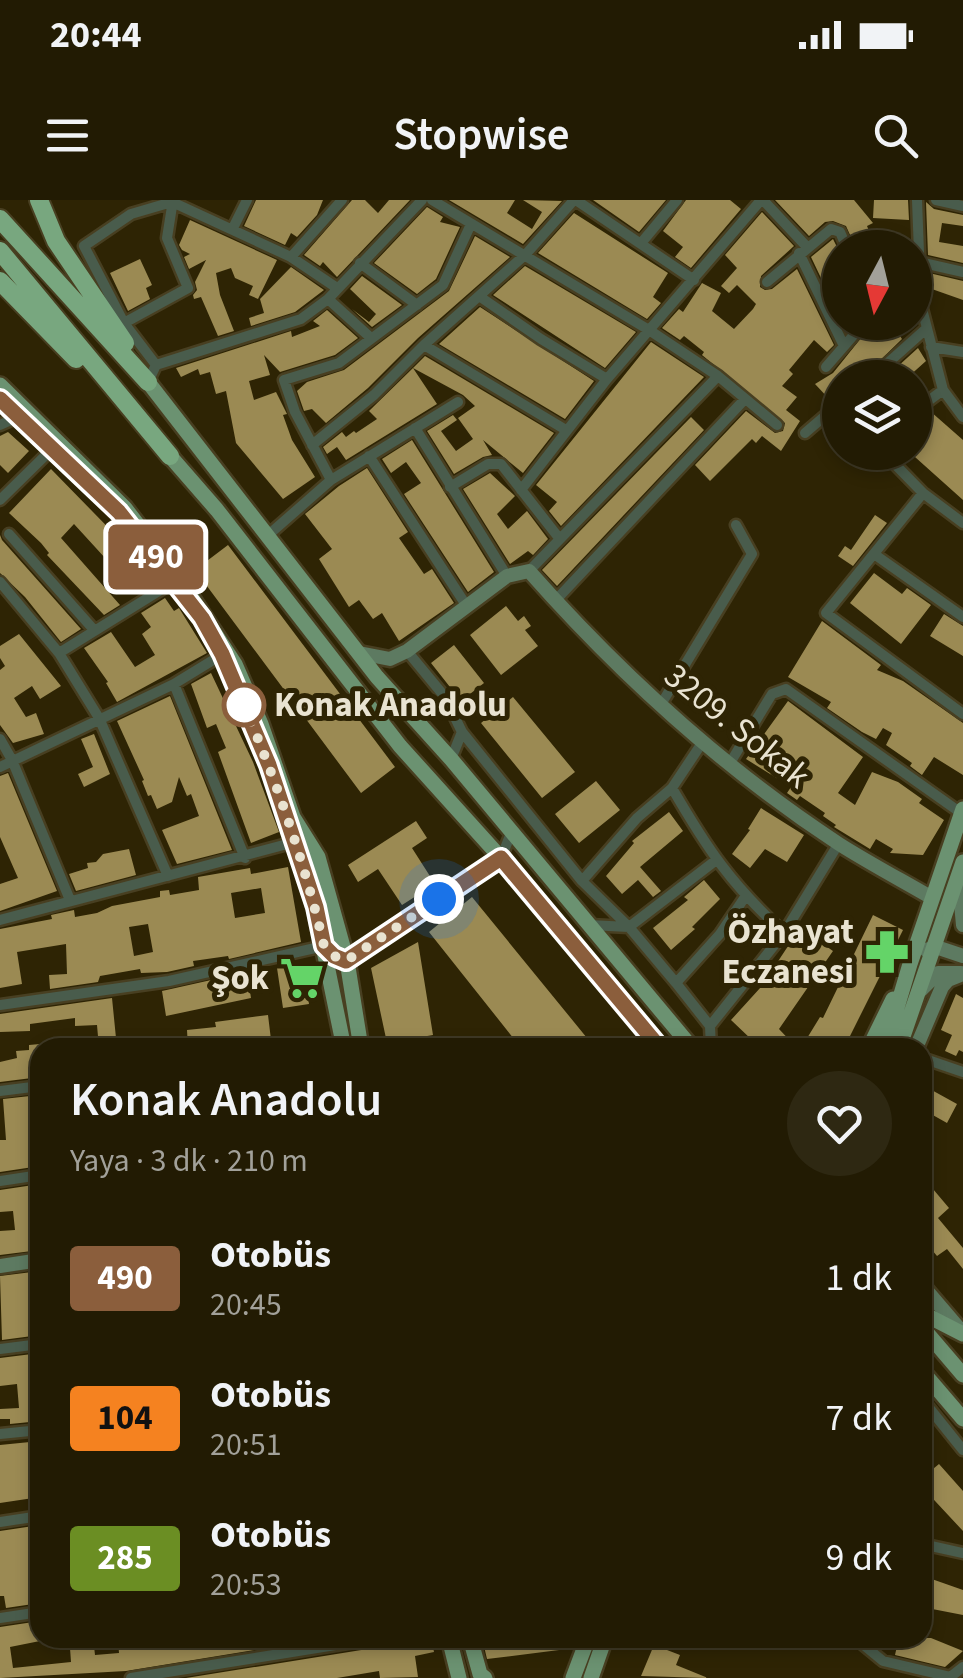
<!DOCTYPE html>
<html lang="tr">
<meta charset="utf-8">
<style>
body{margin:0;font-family:"Source Sans 3",sans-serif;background:#2e2812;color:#f1f3f6;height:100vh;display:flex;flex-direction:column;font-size:38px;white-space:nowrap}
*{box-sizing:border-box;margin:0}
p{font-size:32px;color:#a2a19a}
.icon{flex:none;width:55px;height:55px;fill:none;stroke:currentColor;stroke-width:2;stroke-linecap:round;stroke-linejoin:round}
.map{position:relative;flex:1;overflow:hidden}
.drawer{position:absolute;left:30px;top:838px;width:902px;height:610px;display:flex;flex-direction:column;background:#221b03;border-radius:30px;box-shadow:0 5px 15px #0003,0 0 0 2px #3f3925}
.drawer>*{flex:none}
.badge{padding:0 20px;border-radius:8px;font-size:35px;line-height:65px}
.needle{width:65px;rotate:187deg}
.fabs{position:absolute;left:822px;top:30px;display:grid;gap:20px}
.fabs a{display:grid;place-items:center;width:110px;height:110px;border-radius:50%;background:#221b03;box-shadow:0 5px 15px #0003,0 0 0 2px #3f3925;font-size:50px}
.you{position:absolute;width:50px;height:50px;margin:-25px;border:8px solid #fff;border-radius:50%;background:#1a73e8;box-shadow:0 0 0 15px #1a73e833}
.map>.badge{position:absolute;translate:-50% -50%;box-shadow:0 0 0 5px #fff}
.round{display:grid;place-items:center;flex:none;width:105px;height:105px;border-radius:52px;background:#2e2812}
.summary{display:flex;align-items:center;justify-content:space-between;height:170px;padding:0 40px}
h1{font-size:48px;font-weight:600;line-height:75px}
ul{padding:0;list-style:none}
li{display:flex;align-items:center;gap:30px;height:140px;padding:0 40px}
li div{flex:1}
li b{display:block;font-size:38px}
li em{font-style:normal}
li .badge{min-width:110px;font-weight:700;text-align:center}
.status{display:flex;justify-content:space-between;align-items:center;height:70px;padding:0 50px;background:#221b03;direction:ltr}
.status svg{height:28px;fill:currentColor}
header{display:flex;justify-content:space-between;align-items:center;height:130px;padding:0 40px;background:#221b03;font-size:45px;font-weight:600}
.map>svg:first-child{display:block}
.building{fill:#9b8a53;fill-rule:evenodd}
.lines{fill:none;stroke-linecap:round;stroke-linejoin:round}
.street-casing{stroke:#483f21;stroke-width:15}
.secondary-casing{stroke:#483f21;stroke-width:19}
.primary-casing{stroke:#483f21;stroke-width:20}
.highway-casing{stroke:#483f21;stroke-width:22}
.street{stroke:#495c4c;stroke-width:10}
.secondary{stroke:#5d7a61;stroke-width:14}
.primary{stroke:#6b9271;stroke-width:15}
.highway{stroke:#78a77f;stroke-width:18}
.line-casing{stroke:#fff;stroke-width:22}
.line{stroke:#8b5e3c;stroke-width:15}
.walk{stroke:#e9e3d1;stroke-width:10;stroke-dasharray:0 18}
.stop-dot{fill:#fff;stroke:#8b5e3c;stroke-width:5}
.labels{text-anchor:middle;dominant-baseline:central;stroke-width:10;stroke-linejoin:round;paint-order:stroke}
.stop-label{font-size:35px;font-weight:bold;fill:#e9e3d1;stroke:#2e2404;text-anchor:start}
.street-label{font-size:35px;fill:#e9e3d1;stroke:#2e2404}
.poi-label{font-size:35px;font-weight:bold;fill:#e9e3d1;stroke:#2e2404;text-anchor:end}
</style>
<div class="status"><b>20:44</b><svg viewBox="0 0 49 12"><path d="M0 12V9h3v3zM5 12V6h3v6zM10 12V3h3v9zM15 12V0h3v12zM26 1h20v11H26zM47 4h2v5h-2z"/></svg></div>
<header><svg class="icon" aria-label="menu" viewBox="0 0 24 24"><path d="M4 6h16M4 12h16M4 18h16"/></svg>Stopwise<svg class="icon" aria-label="search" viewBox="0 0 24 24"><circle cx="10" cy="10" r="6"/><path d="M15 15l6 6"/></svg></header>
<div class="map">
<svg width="963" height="1478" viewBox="0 0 963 1478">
<rect width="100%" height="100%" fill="#2e2404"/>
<!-- building -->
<path class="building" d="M256 0H323L317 15 297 37 291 33 285 45 244 26Z
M352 0H365L378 13 389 0H410L337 77 323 62 320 66 304 55Z
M449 0H515L507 13 532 29 542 12 523 0 562 1 523 44Z
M593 0H666L639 32Z
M686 0H730L741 9 691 68 675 57 683 47 663 31Z
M775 0H854L873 23 867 26 876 48H856L846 26 833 21 825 22 809 36Z
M874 0H908L909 20 873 18Z
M926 2 934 9 963 15V26L942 23 939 42 963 46V63L928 55Z
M427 7 443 17 440 22 460 27 436 79 417 94 374 63Z
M762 12 794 46 761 76 760 87 765 90 772 89 797 69 834 145 827 152 814 140 789 170 793 174 782 186 797 197 786 210 800 221 781 251 762 236 756 243 752 239 710 281 695 265 746 211 775 233 783 231 785 223 702 155 704 152 684 136 680 140 662 128 679 109 683 112 702 83 721 93 712 111 734 129 753 109 756 104 737 85 729 93 721 86 737 68 725 55Z
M574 13 668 73 653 97 661 103 647 119 538 53Z
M190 20 277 60 258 99 249 95 253 86 235 78 231 68 216 73 220 95 234 131 218 136 201 97 194 99 193 95 197 90 195 82 206 60 189 69 184 57 190 54 182 50 179 45Z
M475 36 510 57 418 138 368 188 326 223 312 209 304 211 297 191 307 182 344 170 449 91Z
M833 39 840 53V118L811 57Z
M140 59 152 85 146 88 150 99 128 111 110 73Z
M525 66 636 132 605 168 493 95Z
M291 67 324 90 295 112 251 126 249 118 264 113 260 99Z
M929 73 963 81V100L929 88Z
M362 76 402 105 372 127 352 109 369 122 376 114 350 89Z
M480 107 594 181 565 219 439 144Z
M327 110 358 138 335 155 280 172 264 155 270 175 249 181 254 200 276 192 287 214 283 215 292 240 315 277 283 299 236 243 226 191 216 194 210 172 200 175 198 169 181 177 176 168 291 131 292 137 320 126 313 121Z
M874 122H912L898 133 902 139 862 178H840V194L830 200 815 184 833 173Z
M651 142 704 177 561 326 549 311 557 302 536 285Z
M918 148 926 161 907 178H885Z
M425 156 554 233 523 273 483 240 492 255 483 257 454 274 427 231 453 215 457 220 441 231 456 251 473 239 458 218 475 206 463 195 413 168Z
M413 168 437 204 346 260 337 247 327 254 323 247 342 232 346 237 354 231 356 233 377 219 369 211Z
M930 211 963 240V300L915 257V222Z
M691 217 704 230 557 386 542 370Z
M8 232 29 251 8 273 0 265V236Z
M412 240 494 372 468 392 404 294 421 283 406 262 391 273 382 259Z
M367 268 408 332 399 338 424 374 432 369 454 403 399 441 382 413 373 419 359 400 349 407 319 359 332 349 305 314 339 286Z
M51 269 135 355 151 382 138 390 131 379 127 382 74 324 61 338 120 405 104 415 47 355 49 353 41 343 9 313Z
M490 273 515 296 497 314 508 329 527 311 548 339 533 355 528 351 510 364 463 289Z
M875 315 887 323 853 366 838 356 845 346 851 350Z
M0 335 2 340 81 429 61 442 25 397 0 373Z
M228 345 395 567 361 593 195 370Z
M874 373 902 394 907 388 931 405 901 444 850 403Z
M165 398 174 411 179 408 207 453 117 502 106 483 108 482 84 448 111 432 135 467 155 455 142 434 151 427 141 413Z
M506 406 518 421 524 416 531 426 525 430 538 446 501 475 470 435Z
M944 414 963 426V456L930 436Z
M822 421 881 465 877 470 903 481 963 523V575L934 557 922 575 910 566 912 563 886 545 892 533 883 528 876 539 862 532 827 508 831 502 788 477Z
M19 434 61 486 40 499 32 486 14 498 26 517 36 513 44 534 13 543 0 525V470L5 466 0 458V446Z
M454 445 484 483 461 501 431 463Z
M211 473 253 562 279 632 251 643 218 552 226 548 216 524 207 528 191 484Z
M170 496 232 650 177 664 162 630 199 616 191 594 187 596 179 577 172 602 157 609 151 595 148 596 142 581 144 580 117 521Z
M513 497 575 572 542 598 481 523Z
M788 501 863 557 838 593 855 605 872 572 898 582 922 599 919 603 944 620 923 655 890 653 893 649 876 639 870 649 834 627 836 625 823 616 825 613 800 596 797 600 787 593 791 587 746 559Z
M94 534 110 574 84 587 78 574 93 567 81 539Z
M8 573 57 691 0 711V684L18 678 0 637V576Z
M596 581 620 610 579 643 555 614Z
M761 608 804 635 787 662 765 649 750 668 732 654 750 630 748 629Z
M669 612 683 631 640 667 661 691 653 697 638 680 622 694 606 676 634 643 632 641Z
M416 621 427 638 412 648 435 684 402 705 378 669 358 682 348 665Z
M129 649 136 675 76 691 69 674 88 668 87 663 96 662 103 654Z
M288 667 301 742 229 759 228 756 193 761 194 766 167 772 141 773 140 769 100 776 98 782 50 789 49 775 67 774 66 744 17 752 22 784 0 788V729L52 719 51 715 74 710 75 717 97 713 112 706 160 697V691L169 690 170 695 199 690 198 677 250 668 251 674ZM261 688 265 713 235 718 231 693ZM148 724 153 752 134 756 129 727Z
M704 680 720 699 692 727 695 729 671 750 653 728 688 700 684 697Z
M472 697 587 838 576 848 518 844 429 732Z
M873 715 903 730 844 848H801L820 817 823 818Z
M800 728 833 751 779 829 797 848H742L752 840 731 820 761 787Z
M418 742 433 835 387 843 371 768Z
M303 764 309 804 283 808 277 768Z
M247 772 251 798 166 816 162 791Z
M956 794 963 798V852L959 850 956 856 945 851 952 835 941 830Z
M112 798 117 848H99L97 825 75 826V818L30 824V831L0 832V814Z
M268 815 272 848H188L187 830 216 827 215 822Z
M40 844V877L0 882V862L17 858 16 851 29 850V845Z
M928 888 957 904 947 923 922 909V897Z
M39 895 40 966 0 972V940H6L3 899Z
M922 976 949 1008 938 1018 963 1048V1069L947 1049 937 1056 922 1038Z
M40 984V1004H37L40 1050 0 1055V1031L15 1030 13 1011 0 1012V990Z
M40 1071V1084L32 1085 40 1135 2 1140 0 1076Z
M40 1153V1221L10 1224V1219H0V1209L19 1208 17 1184 0 1186V1158Z
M40 1241V1297L0 1303V1245Z
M939 1264 963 1291V1331L922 1287V1278Z
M40 1325V1403L6 1408 4 1396H0V1331Z
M926 1377 963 1390V1415L922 1407Z
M40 1421V1441L10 1447 13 1468 71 1462 70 1448 94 1446 95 1455 119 1453 118 1441 145 1438H327L126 1471 0 1478V1427Z
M403 1438H431L434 1452 415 1456 418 1477 380 1478 379 1471 337 1478H186L380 1447 387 1440Z
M482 1438H572L567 1449 487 1459Z
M879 1438H931L963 1451 945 1467 895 1455 897 1446 879 1441Z
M654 1445 680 1455 676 1465 708 1478 641 1476Z"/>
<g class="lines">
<!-- street casing -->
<g class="street-casing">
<path id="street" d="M432 0 649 130 718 176 777 225
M576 0 694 80
M763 0 807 47
M917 0 921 105 943 190 963 217
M936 0 963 6
M233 28 247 0
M642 42 677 0
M799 53 844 146
M291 57 342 0
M919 62 963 72
M360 63 417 105
M767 82 831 29 840 32 847 48
M479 96 541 139 607 179
M328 99 371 138
M124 123 188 88 167 38 173 0
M424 145 566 230
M931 147 963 152
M156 165 124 123 84 46 131 14 172 2 291 57 337 88
M826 167 865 122
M871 178 927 128
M148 182 156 165 301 119 328 99 422 0
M915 211 943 190
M0 225 20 216
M415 228 507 376
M805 233 840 203
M312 245 374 195 424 145 526 54 574 0
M883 252 923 293 963 323
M369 256 466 405
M331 280 458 202
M450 287 488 264H501L559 338
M521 290 607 179 761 0
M923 293 826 413 963 514
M0 300 54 247
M9 334 94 430
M266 337 331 280 295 212 284 180 339 163 443 85 471 24
M874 354 963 417
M529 371 718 176
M0 382 59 453 99 518 168 676
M555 401 745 199
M407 451 445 497 462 532
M59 453 175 381
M174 484 245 658
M660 506 752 354 736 325
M0 539 12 560 70 700
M451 559 462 532 582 681 629 727 676 783 710 826 711 848
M730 563 772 494 786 489 961 613
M0 567 174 484 223 454
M672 588C708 650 731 684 784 733
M582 681 637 618 672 588 702 543
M0 720 295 642
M589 725 629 727 715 661
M347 761 501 658 512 631
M676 783 720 734 745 697
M0 805 169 781 324 746
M710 826 784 733 839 643
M319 848 343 844
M922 858 963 872
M0 891 40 886
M0 981 40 975
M0 1149 40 1144
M922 1199 963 1250
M0 1234 40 1230
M0 1322 40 1316
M922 1344 963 1353
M0 1418 40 1412
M855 1438 883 1461 951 1477
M131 1478 379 1438
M949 1478 963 1467"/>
</g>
<!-- secondary casing -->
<g class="secondary-casing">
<path id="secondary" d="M359 453 390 459 407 451 507 376 529 371C620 474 723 568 839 644 869 663 901 680 932 698
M959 682 963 725
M926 750 936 747 963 756
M921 790 938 773H961
M916 848 942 787 948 780 963 774
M0 1066 40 1060
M922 1085 963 1133"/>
</g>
<!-- primary casing -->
<g class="primary-casing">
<path id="primary" d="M148 182 377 477 451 559 692 848
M0 185 125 308 180 380 235 464 261 524 293 617 318 657 347 761 361 848
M170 256 217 310 400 546 501 658 660 848
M289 623 315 707 344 848
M869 848 893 799
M885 848 910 764 963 609
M899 848 963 662
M922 1113 963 1134
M922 1127 963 1175
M922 1171 963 1219
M449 1438 459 1478
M470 1438 480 1474 485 1478
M573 1478 588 1438
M591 1478 605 1438"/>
</g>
<!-- highway casing -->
<g class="highway-casing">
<path id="highway" d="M39 0 56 41 125 143
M0 19 148 182
M0 51 170 256
M0 81 76 159"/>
</g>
<!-- street -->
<use href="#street" class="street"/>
<!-- secondary -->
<use href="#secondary" class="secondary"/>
<!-- primary -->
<use href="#primary" class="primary"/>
<!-- highway -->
<use href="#highway" class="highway"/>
</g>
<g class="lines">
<!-- line casing -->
<g class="line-casing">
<path id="line" d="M0 199 119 312 202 418 222 454 269 565 316 707 324 746 334 756 346 761 501 658 660 848"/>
</g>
<!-- line -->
<use href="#line" class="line"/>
<!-- walk -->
<path class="walk" d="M244 505C277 583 305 663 324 746L334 756 346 761 439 699"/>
</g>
<!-- icons -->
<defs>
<g id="pharmacy-bare" transform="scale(3.45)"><path d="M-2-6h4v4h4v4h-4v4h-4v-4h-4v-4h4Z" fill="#64d468" stroke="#2e2404" stroke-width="2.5" paint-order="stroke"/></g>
<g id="supermarket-bare" transform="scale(3.45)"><path d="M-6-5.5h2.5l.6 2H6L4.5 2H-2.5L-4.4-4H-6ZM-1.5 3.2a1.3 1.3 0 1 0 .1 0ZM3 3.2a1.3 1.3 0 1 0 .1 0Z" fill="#64d468" stroke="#2e2404" stroke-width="2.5" paint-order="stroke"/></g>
</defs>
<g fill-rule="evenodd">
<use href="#pharmacy-bare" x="887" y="752"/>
<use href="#supermarket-bare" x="302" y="778"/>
</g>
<!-- markers -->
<circle class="stop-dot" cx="244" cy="505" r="20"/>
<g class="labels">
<!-- stop labels -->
<g class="stop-label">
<text x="274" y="505">Konak Anadolu</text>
</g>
<!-- street labels -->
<g class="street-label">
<text transform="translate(737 526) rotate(39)">3209. Sokak</text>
</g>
<!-- poi labels -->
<g class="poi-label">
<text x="854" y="732">Özhayat<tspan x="854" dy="40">Eczanesi</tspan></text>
<text x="269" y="778">Şok</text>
</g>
</g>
</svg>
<div class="fabs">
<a><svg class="needle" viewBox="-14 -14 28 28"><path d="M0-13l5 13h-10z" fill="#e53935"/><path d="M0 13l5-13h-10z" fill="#a2a19a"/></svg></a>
<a><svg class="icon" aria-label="layers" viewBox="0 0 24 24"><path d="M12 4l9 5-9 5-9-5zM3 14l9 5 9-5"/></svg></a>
</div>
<div class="you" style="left:439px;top:699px"></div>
<b class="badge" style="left:156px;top:357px;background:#8b5e3c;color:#fff">490</b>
<section class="drawer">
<div class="summary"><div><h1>Konak Anadolu</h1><p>Yaya · 3 dk · 210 m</p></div><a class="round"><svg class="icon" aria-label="heart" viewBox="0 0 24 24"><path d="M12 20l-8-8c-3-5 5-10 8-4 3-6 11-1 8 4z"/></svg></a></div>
<ul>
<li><span class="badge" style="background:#8b5e3c;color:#fff">490</span><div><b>Otobüs</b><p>20:45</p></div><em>1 dk</em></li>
<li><span class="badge" style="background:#f58220;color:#111">104</span><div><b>Otobüs</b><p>20:51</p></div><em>7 dk</em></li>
<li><span class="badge" style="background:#6b8e23;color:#fff">285</span><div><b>Otobüs</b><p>20:53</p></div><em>9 dk</em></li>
</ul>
</section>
</div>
